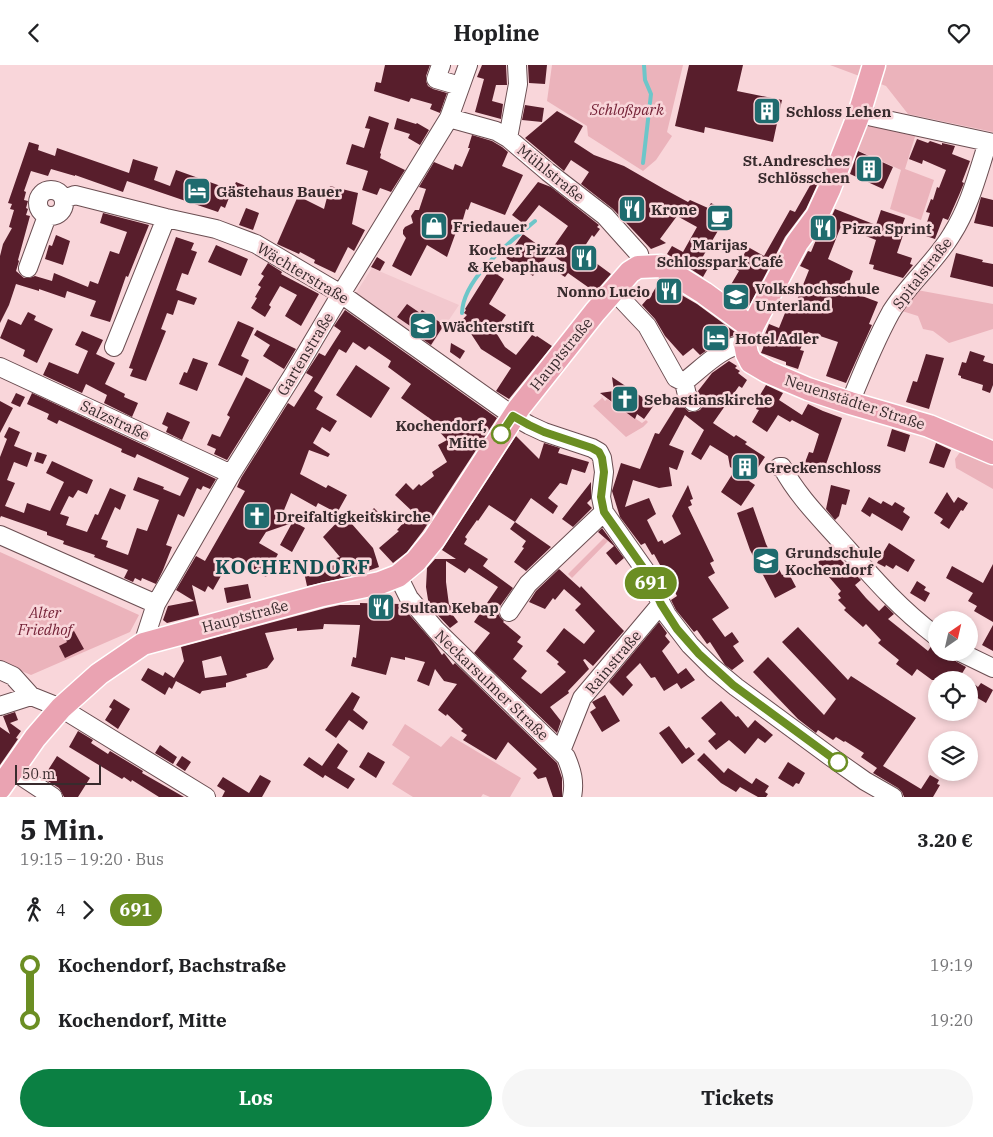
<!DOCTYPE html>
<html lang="de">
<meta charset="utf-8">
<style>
body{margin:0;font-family:"IBM Plex Serif",serif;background:#f6f6f6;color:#202124;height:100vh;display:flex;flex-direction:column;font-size:19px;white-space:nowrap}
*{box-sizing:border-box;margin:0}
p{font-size:16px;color:#757577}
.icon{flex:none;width:28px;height:28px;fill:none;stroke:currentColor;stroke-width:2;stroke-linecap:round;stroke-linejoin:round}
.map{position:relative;height:732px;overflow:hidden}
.details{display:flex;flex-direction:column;background:#fff;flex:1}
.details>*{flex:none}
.badge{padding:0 10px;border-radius:16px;font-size:18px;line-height:32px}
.needle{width:32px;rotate:34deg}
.controls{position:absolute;left:928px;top:546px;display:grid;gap:10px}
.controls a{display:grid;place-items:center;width:50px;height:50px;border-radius:50%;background:#fff;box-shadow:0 2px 8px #0003;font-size:25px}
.scale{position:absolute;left:15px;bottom:12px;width:86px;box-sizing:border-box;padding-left:5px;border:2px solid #382b2d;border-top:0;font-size:14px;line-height:18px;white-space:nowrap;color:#382b2d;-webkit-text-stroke:4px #f9d6da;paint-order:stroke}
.map>.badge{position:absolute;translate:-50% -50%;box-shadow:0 0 0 2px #fff}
.legs{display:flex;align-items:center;gap:8px;height:55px;padding:0 20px;font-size:16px}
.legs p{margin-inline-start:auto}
.headline{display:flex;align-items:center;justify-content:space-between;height:85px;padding:0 20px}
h1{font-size:28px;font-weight:800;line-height:38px}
.button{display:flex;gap:10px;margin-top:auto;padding:10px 20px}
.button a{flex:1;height:58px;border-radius:30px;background:#0b8043;color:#fff;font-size:20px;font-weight:800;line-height:58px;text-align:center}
.button a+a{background:#f6f6f6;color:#202124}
ul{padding:0 20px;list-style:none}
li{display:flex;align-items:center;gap:18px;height:55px;font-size:19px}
li i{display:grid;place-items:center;width:8px;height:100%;margin:0 6px;background:currentColor}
li i::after{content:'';width:12px;height:12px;margin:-6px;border:4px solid;border-radius:50%;background:#fff}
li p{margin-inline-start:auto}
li:first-child i{background:linear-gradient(#0000 50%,currentColor 0)}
li:last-child i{background:linear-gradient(currentColor 50%,#0000 0)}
header{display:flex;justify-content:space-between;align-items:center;height:65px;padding:0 20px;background:#fff;font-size:22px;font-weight:800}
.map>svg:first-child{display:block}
.built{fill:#f2c8ce}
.green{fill:#ebb3bb}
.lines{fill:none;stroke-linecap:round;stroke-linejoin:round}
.stream{stroke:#6dc6c9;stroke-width:4}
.building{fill:#581e2c;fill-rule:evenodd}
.minor-casing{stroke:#6b4e52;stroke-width:20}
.major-casing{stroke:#fff;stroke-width:25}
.minor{stroke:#fff;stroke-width:18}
.major{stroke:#eaa3b2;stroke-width:22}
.line-1-casing{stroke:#fff;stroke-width:11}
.line-1{stroke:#6b8e23;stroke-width:8}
.stop-1-dot{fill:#fff;stroke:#6b8e23;stroke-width:2.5}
.labels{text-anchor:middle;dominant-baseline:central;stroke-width:5;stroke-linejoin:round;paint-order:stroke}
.park-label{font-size:15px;font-style:italic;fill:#752338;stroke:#f9d6da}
.poi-label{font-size:15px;font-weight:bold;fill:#382b2d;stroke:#f9d6da;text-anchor:start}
.street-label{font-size:15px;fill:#382b2d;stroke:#f9d6da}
.stop-label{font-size:15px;font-weight:bold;fill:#382b2d;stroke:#f9d6da;text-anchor:end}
.district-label{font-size:20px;font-weight:bold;letter-spacing:1px;fill:#114f51;stroke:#f9d6da}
</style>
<header><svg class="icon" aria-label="back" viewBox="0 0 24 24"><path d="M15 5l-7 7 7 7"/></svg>Hopline<svg class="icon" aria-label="heart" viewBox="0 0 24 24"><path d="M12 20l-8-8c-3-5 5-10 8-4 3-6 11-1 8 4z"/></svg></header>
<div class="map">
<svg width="993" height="732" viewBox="0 0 993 732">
<rect width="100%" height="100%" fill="#f9d6da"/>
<!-- built -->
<path class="built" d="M372 203 459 240 430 283 356 228Z"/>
<!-- green -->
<path class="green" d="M552 0H683L667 67 672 71 656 95 643 106 588 71 587 61 547 36Z
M830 0H993V67L908 49 886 21Z
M859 49 918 62 905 104 934 115 921 155 890 144 901 105 848 81Z
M917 225 993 239V264L949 278 933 266 923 264 918 251 902 246Z
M601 331 605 336 607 334 642 358 646 355 648 357 643 362 626 372 593 341 602 333Z
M963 383 993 397V424L956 403 955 394Z
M604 473 608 476 572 513 568 509Z
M0 487 139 550 130 567 31 610 0 597Z
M405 659 441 682 451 671 521 713 510 732H490L483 729 481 732H413L392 719 410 692 392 680Z"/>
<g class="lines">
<!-- stream -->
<path class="stream" d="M643 98 651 29 645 15 644 0
M462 248C463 213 510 177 535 156"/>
</g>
<!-- building -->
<path class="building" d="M385 0H430L426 11V16L428 21 433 24 447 28 440 48 430 44 432 39 411 33 409 37 374 26 376 17 381 18Z
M482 0H506L507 20H496L492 36 503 39 501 54 475 47 484 14 477 12Z
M528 0H547L545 19 529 18Z
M689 0H743L737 26 782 35 773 77 705 62 704 68 675 61Z
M525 40 544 43 542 57 522 55Z
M557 46 583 61 574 77 594 90 624 101 664 124 688 137 690 135 708 143 711 138 728 147 731 153 729 159 725 164H719L702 193 711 198 703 212 667 189 672 181 683 187 697 162 677 151 660 174 666 178 651 184 613 144 581 119 589 107 571 95 564 106 525 73Z
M369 51 389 58 380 88 381 89 380 93 405 105 391 127 380 123 377 130 362 125 368 106 346 99 352 79 364 83 370 64 365 63Z
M397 53 416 59 417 58 429 65 420 80 408 73 410 69 394 64Z
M472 70 492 76 502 82 508 87 502 101 523 110 505 150 471 137 468 145 466 144 459 168 456 167 447 192 427 180 411 211 392 201 406 173 403 169V165L405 162 413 158 411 151 415 145H419L426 124 419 122 434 97 453 105 455 99 462 102 470 83H468Z
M917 74 928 78 930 76 942 80V78L955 81 952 89 970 96 962 117 964 118 959 130 948 155 943 153 935 174 923 170 930 148 926 147 931 134 933 135 937 122 939 123 946 105 923 95 922 99 909 94Z
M29 77 39 80 38 85 55 91 57 83 129 108 133 94 158 102 154 115 170 121 176 105 232 125 225 143 221 141 218 147 127 116 123 127 75 110V111L51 104 48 111 31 106 24 126 26 127 24 135 28 136 26 143 28 144 26 150 30 151 18 195 19 196 16 206 24 213H29L35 211 52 216 54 208 88 222 90 216 98 219 110 186 119 189 127 167 100 158 103 148 149 160 128 212 126 211 110 257 90 251 96 236 67 226 65 233 39 224V226L16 219 9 240 0 258V191L3 179 12 163 9 162 14 145 10 144 12 139 8 138Z
M858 86 893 102 883 124 850 109Z
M236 117 251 123 247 134 231 128Z
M538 117 551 122 599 160 597 162 600 164 594 172 592 170 581 187 611 209 595 227 568 208 565 212 557 207 564 198 549 188 533 211 506 193 523 169 549 188 568 161 539 140 524 159 512 150Z
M812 117 818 118 806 144 785 172 748 243 726 228 739 206 736 204 748 182 764 191 790 145 795 147Z
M330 121 358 128 352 159 365 165 354 186 348 182 335 208 314 198 315 195 300 187 299 189 277 179 298 131 324 144Z
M981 132 993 135V162L974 158Z
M246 143 259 148 253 165 239 160Z
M835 144 876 160 881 145 905 153 899 169 903 170 897 188 912 193 910 199 913 200 903 213 873 204 874 200 869 199 876 175 841 161 828 194 853 206 846 225 878 237 869 259 872 260 846 318 826 311 838 277 808 267 800 285 804 286 798 304 786 300V297L761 288 766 275 763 274 769 259 779 263 789 238 795 240 809 205 800 201 808 186 811 187 816 175 828 159Z
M56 170 70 176 63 200 45 194 49 180 52 181Z
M176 172 194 178 191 185 197 187 188 210 182 208 176 225 197 233 194 240 178 235 173 250 167 248 161 264 166 266 146 316 130 311 133 304 129 303Z
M216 180 248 194 241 211 208 197Z
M956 188 983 195 982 197 993 199V222L950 212Z
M377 192 385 197 380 206 371 202Z
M268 198 282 207 281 209 319 229 301 261 285 251 297 230 280 221 269 240 271 242 265 252 251 243 257 233 255 232 261 222 258 220 264 211 261 209Z
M492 201 500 206 498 210 504 214 489 239 506 250 495 266 505 282 516 290 532 270 536 272 537 271 552 281 509 334 496 326 511 303 481 284 462 255 467 250 464 248 466 245 465 244Z
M659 217 697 239 735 267 734 270 716 279 700 290 693 283 683 291 665 271 655 254 642 240 648 233 649 234Z
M407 239 420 248 422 245 444 260 431 280 414 268 416 265 397 252Z
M345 245 497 353 423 466 407 487 393 498 379 483 399 466 397 465 413 447 395 430 406 418 413 425 419 419 421 421 434 411 432 407 447 397 438 380 447 375 436 363 439 360 401 333 411 319 388 302 391 296 369 281 365 285 353 277 346 288 339 284 314 326 323 332 316 344 337 356 330 367 322 362 313 378 330 389 328 392 309 385 300 409 326 423 328 420 347 430 337 448 318 438 316 442 291 428 282 450 305 463 292 487 280 480 292 458 266 467 259 478 278 489 266 512 231 493 213 525 208 521 205 527 192 520 199 550 167 558 163 555 168 541 194 536 176 525 196 491 205 496 245 426 237 422 241 413 288 338 294 342 313 312 306 308 319 288 325 291 341 266 334 261Z
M28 247 36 251 34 255 53 264 37 298 23 291 25 285 0 273 8 254 21 260Z
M238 256 254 263 241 291 249 295 242 311 218 300Z
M257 265 296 284 284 304 263 291 270 280 254 270Z
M82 266 103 275 96 289 115 298 105 319 125 329 124 332 138 338 132 352 104 338 107 330 86 319 82 328 43 310 49 297 78 309 88 286 75 280Z
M451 278 465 286 460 294 450 287Z
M970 286 985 291 983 296 993 299V320L990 328 982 325 983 320 961 313V311L958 310 962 297 966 298Z
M926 289 944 293 929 344 906 337 913 316 917 317Z
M193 293 208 298 197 326 179 319 184 307 187 308Z
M729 296 737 301 735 303 740 306 738 308 747 315 742 323 739 321 713 358 734 372 736 370 747 377 745 379 765 392 749 416 755 420 741 441 721 427 735 405 730 402 728 391 710 380 701 395 691 389 704 365 685 350 669 380 684 386 677 405 669 402 672 421 659 423 633 415 625 442 649 433 656 449 647 455 658 477 662 475 664 479 681 469 672 451 688 420 693 434 690 435 692 440 688 442 714 496 710 498 715 508 708 512 729 543 712 554 725 572 732 567 739 577 733 581 744 596 732 605 725 600 710 577 707 579 697 565 694 567 676 545 671 535 677 531 654 489 652 490 645 478 641 480 620 452 612 426 621 398 640 404 655 368 659 369 679 337 689 347H694L700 345 703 341V336L698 326 712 308Z
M356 300 390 323 371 353 336 330Z
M246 312 271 325 227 395 214 389 216 384 207 380 212 369 220 372 230 352 227 350Z
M612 312 654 340 644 354 637 349 635 354 600 328 614 326Z
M766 320 783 328 779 335 802 350 808 339 823 346 842 353 823 408 804 400 809 387 813 388 819 369 792 355 790 357 778 350 767 367 752 357 759 345 756 344 763 332 760 330Z
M16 328 25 332 20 342 11 338Z
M32 328 216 414 210 424 203 421 201 425 197 423 184 452 178 449 166 480 172 482 163 505 156 519 142 513 141 516 135 513 133 517 124 513 128 505 94 492 95 490 63 479 64 476 47 470V467L1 451 0 453V392L7 374 4 372 9 362 20 367 14 381 32 388 27 402 14 397 7 415 15 418 5 441 24 448 27 438 50 446 64 417 46 408 52 396 93 415 87 429 78 425 73 433 69 431 60 449 69 452 66 460 87 467 95 449 98 450 110 423 126 430 120 445 115 442 101 474 108 476 106 482 128 490 137 463 147 466 159 435 133 425 138 412 164 422 163 424 180 431 189 413 137 389 135 393 121 387 122 384 59 355 57 359 47 354 49 349 27 339Z
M0 336 13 343 0 368Z
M167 347 190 357 182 375 166 367 168 362 162 359Z
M892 364 910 370 905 387 887 381Z
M516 371 539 394 544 378 560 383 558 388 589 397 585 408 572 404 567 420 560 418 548 433 558 441 553 449 531 433 515 457 489 440 478 456 477 455 465 472 467 474 464 479 488 494 483 501 513 523 500 541 498 547 500 552 504 556 503 557 521 572 517 577 523 581 513 594 527 606 521 613 541 629 566 607 557 599 559 597 546 586 564 563 584 579 595 566 575 545 581 539 564 524 555 535 553 533 545 544 529 537 536 526 559 504 580 523 581 521 624 566 593 601 585 594 583 595 589 604 568 626 569 628 550 642 561 656 557 668 474 588 490 568 474 557 498 522 469 503 465 508 446 496V517L449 540 455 536 460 543 452 549 458 557 450 563 429 541 426 522 427 503 435 494H456L442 485Z
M936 378 951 385 944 403 929 398Z
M37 387 47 390 43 399 34 396Z
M591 417V434L587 438 592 443 573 462 562 454Z
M831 420 850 425 846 440 842 439 839 451 835 455 826 444Z
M947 427 954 438 958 432 968 438 963 446 961 445 949 464 940 458 943 454 934 448Z
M869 432 881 439 883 436 892 441 895 437 905 443 903 447 910 452 902 466 872 448 870 452 861 446Z
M753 442 766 479 782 510 788 507 796 522 775 533 750 485 737 448Z
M374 443 381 450 375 456 368 450Z
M344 450 373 483 379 502 356 510 307 521 304 507 335 500 333 494 340 492 323 472Z
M515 457 551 482 526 506 514 497 524 483 522 482 526 476 510 464Z
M602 463 624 493 616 500 606 488 614 481 598 467Z
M889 478 915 495 908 507 896 500 893 504 886 500 885 502 877 498Z
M833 484 835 486 833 494 836 490 861 515 855 520 866 533 879 546 885 540 894 549 888 554 928 586 932 580 936 581V588H946L957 597 966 602 958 615H932L917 604 912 611 896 599 899 595 878 578 881 575 866 559 863 562 844 545 846 543 838 535 841 533 838 529 841 526 817 498Z
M993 499V557L974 546 977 541 968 536 973 528 946 513 952 501 983 518Z
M917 516 926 522 924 525 930 528 925 537 910 528Z
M248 519 251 533 227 538 224 523Z
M360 538 400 539 434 578 442 590 444 588 453 600 455 598 557 698 562 713V732H553L546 712 538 714 533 708 537 704 508 677 496 695 463 675 467 670 461 666 463 664 447 649 446 651 438 645 457 619 444 616 435 604 429 621 417 616 425 597 405 592V595L391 592 386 610 351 601 353 592 356 593 360 560 324 559 323 564 297 566V563L265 568 274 594 267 603 246 609 247 612 226 618V622L202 626 200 629 176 616 172 624 169 622 165 630 141 615 148 603 163 611 165 607 174 613 184 596 181 582 326 543 340 540H360ZM221 591 227 610 205 613 202 596Z
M659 557 667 568 665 571 670 577 662 586 678 609 686 603 695 615 681 624 677 618 664 626 655 612 651 613 640 598 626 612 633 620 623 631 609 617Z
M993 560V586L982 580Z
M798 562 848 615 851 611 916 653 883 701 921 724 930 710 939 715 937 719 940 720 933 732H904L902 727 898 723 873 708 877 703 861 692 864 688 845 676 844 677 836 672 833 675 818 665 816 668 798 654 753 607 768 592 824 650 836 634 782 577Z
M74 566 84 584 65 593 59 581 67 577 64 572Z
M969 615 978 622 981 618 993 625 986 638 969 628Z
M352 627 360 632 353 645 368 657 363 665 349 655 336 673 325 665Z
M605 630 620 656 602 667 590 647 596 643 592 637Z
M114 634 130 644 118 664 105 655 112 644 109 642Z
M721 636 736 652 738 651 748 663 755 655 773 670 765 678 758 673 745 689 729 675 716 685 708 676 716 669 701 653Z
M15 647 18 655 10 658 21 666 16 673 18 674 0 700V662L10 669 3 651Z
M669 661 686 684 689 682 695 689 682 699 659 668Z
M78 666 93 675 91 678 108 689 110 686 143 706 142 708 184 732H159L132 715 131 717 124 712 122 714 69 682Z
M338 678 348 686 337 703 355 714 348 724 325 710 323 713 303 700 309 692 322 701Z
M160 680 177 692 173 699 155 688Z
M368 687 385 697 376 713 359 702Z
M704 688 724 708 728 703 752 719 756 713 769 721 765 727 768 729 766 732H758L740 722 736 727 721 718 697 695Z
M57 691 90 713 78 732H64L59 723 43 713Z
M182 691 191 697 185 706 176 700Z
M788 697 805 708 799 719 796 718 793 722 778 713Z
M260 710 271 716 262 732H222L225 726 217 721 223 712 249 728Z"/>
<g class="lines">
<!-- minor casing -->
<g class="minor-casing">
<path id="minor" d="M441 0 436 14 460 21
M517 0 518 19 508 73 548 107 605 151 639 189 642 201
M859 49 993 78
M449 53 496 66 508 73
M38 138a13 13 0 1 1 26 0a13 13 0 1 1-26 0Z
M64 134 75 130 166 153 216 164 256 179 341 229 513 351 529 360 544 367 592 383 599 387 602 393 604 407 601 432 604 447 647 508 654 525 667 550 690 580 713 603 736 622 831 692 865 716 893 732
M28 203 47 151
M613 225 647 261 676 313 684 317
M114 282 166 153
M0 302 231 409
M684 317C701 304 724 280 745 279
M684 317 687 330 693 337
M850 338C862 308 875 276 891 247 908 219 935 198 952 169 970 141 978 107 988 77
M779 402H782C798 432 822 455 844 480 874 514 899 543 936 571
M0 470 156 539
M398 511 409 533 436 565 566 692C572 706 575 717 572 732
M509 547 528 519 604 447
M143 579 156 539 231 409 293 310 341 229 449 53 468 0
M962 588 993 603
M0 605 13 611 31 631
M0 641 31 631 61 643 206 732
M561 686 582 633 661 539
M12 705 53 732"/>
</g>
<!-- major casing -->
<g class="major-casing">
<path id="major" d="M874 0 859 49 829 125 817 151 797 178 748 270 745 279 747 289 751 297 768 307 808 324 850 338 929 361 993 388
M0 723 35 673 61 643 99 609 143 579 323 530 380 518 398 511 416 496 434 474 519 343 595 247 630 207 638 202 661 201 704 228 752 263"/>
</g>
<!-- minor -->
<use href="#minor" class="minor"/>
<!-- major -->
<use href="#major" class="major"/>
</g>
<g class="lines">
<!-- line-1 casing -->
<g class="line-1-casing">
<path id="line-1" d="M501 369 513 351 529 360 544 367 592 383 599 387 602 393 604 407 601 432 604 447 647 508 661 539 677 564 699 589 733 620 838 697"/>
</g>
<!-- line-1 -->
<use href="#line-1" class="line-1"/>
</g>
<!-- icons -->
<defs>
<g id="building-square" transform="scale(1.4375)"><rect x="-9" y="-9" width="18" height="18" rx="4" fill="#1f6b6e" stroke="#f9d6da"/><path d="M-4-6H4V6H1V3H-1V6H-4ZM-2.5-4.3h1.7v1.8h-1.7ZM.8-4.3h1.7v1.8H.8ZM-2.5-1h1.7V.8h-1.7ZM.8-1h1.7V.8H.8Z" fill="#fff"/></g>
<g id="hotel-square" transform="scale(1.4375)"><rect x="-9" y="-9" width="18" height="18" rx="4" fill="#1f6b6e" stroke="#f9d6da"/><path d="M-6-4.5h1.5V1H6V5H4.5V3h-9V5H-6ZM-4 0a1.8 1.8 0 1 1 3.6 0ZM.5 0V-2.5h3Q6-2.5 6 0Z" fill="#fff"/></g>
<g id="restaurant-square" transform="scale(1.4375)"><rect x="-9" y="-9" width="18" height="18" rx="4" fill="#1f6b6e" stroke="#f9d6da"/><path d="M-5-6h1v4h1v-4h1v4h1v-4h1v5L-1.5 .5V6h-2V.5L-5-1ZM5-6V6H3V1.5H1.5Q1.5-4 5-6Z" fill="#fff"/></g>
<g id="cafe-square" transform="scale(1.4375)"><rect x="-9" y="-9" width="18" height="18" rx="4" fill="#1f6b6e" stroke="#f9d6da"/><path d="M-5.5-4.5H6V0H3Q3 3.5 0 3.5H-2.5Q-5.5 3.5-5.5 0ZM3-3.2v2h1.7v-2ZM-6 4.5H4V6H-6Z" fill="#fff"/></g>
<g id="shop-square" transform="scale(1.4375)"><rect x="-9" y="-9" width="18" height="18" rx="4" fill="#1f6b6e" stroke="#f9d6da"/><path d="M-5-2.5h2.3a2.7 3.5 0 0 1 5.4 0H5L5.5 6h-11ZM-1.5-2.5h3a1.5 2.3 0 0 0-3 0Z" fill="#fff"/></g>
<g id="school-square" transform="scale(1.4375)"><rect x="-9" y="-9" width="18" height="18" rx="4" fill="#1f6b6e" stroke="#f9d6da"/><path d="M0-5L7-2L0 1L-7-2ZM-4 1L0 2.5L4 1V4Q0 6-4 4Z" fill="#fff"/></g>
<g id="church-square" transform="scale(1.4375)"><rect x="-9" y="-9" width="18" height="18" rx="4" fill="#1f6b6e" stroke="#f9d6da"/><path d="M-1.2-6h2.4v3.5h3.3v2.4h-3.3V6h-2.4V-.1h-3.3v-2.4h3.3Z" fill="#fff"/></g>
</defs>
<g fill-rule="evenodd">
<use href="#building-square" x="767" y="46"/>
<use href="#building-square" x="869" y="104"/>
<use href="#hotel-square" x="197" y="126"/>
<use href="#restaurant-square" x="632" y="144"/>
<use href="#cafe-square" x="720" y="153"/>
<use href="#shop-square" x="434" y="161"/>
<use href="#restaurant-square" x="823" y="163"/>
<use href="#restaurant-square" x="584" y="193"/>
<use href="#restaurant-square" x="669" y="226"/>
<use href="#school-square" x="736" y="232"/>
<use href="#school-square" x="423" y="261"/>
<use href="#hotel-square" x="716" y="273"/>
<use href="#church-square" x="625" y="334"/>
<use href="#building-square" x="745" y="402"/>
<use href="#church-square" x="257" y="451"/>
<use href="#school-square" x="766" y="496"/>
<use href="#restaurant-square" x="381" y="542"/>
</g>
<!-- markers -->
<g class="stop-1-dot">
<circle cx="501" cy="369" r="9"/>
<circle cx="838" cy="697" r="9"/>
</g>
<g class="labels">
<!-- park labels -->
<g class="park-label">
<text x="627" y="44">Schloßpark</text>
<text x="45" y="547">Alter<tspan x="45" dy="17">Friedhof</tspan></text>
</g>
<!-- poi labels -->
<g class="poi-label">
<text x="786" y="46">Schloss Lehen</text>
<text x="850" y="95" text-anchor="end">St.Andresches<tspan x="850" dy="17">Schlösschen</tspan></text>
<text x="216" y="126">Gästehaus Bauer</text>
<text x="651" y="144">Krone</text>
<text x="453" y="161">Friedauer</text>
<text x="842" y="163">Pizza Sprint</text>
<text x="720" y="179" text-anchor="middle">Marijas<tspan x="720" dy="17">Schlosspark Café</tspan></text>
<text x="565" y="184" text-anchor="end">Kocher Pizza<tspan x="565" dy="17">&amp; Kebaphaus</tspan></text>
<text x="755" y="223">Volkshochschule<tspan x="755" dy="17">Unterland</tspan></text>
<text x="650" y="226" text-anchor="end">Nonno Lucio</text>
<text x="442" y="261">Wächterstift</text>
<text x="735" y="273">Hotel Adler</text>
<text x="644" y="334">Sebastianskirche</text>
<text x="764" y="402">Greckenschloss</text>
<text x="276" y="451">Dreifaltigkeitskirche</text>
<text x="785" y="487">Grundschule<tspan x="785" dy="17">Kochendorf</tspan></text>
<text x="400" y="542">Sultan Kebap</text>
</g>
<!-- street labels -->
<g class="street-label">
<text transform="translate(551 108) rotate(39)">Mühlstraße</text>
<text transform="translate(303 208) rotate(31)">Wächterstraße</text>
<text transform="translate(922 208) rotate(-52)">Spitalstraße</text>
<text transform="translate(305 289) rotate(-59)">Gartenstraße</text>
<text transform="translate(561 289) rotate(-51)">Hauptstraße</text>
<text transform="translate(855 337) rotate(18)">Neuenstädter Straße</text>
<text transform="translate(115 355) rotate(25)">Salzstraße</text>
<text transform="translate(245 551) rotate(-15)">Hauptstraße</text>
<text transform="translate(613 597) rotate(-50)">Rainstraße</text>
<text transform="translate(492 620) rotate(44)">Neckarsulmer Straße</text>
</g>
<!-- stop labels -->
<g class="stop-label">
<text x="487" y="360">Kochendorf,<tspan x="487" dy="17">Mitte</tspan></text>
</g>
<!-- district labels -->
<g class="district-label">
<text x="293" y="501">KOCHENDORF</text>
</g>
</g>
</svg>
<div class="controls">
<a><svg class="needle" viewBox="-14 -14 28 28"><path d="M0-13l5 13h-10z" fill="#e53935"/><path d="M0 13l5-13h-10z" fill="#757577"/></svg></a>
<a><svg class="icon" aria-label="locate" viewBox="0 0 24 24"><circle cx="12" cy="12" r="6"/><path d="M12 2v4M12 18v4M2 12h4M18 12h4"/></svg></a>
<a><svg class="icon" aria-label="layers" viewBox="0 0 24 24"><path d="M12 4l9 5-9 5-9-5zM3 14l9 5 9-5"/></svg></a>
</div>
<div class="scale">50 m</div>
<b class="badge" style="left:651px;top:518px;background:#6b8e23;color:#fff">691</b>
</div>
<section class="details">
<div class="headline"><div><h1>5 Min.</h1><p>19:15 – 19:20 · Bus</p></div><b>3.20 €</b></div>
<div class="legs"><svg class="icon" aria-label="walk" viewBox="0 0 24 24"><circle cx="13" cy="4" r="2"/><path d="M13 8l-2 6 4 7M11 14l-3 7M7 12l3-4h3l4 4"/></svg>4<svg class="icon" aria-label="forward" viewBox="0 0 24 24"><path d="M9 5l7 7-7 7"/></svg><b class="badge" style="background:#6b8e23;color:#fff">691</b></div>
<ul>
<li><i style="color:#6b8e23"></i><b>Kochendorf, Bachstraße</b><p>19:19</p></li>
<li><i style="color:#6b8e23"></i><b>Kochendorf, Mitte</b><p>19:20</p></li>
</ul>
<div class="button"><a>Los</a><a>Tickets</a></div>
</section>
